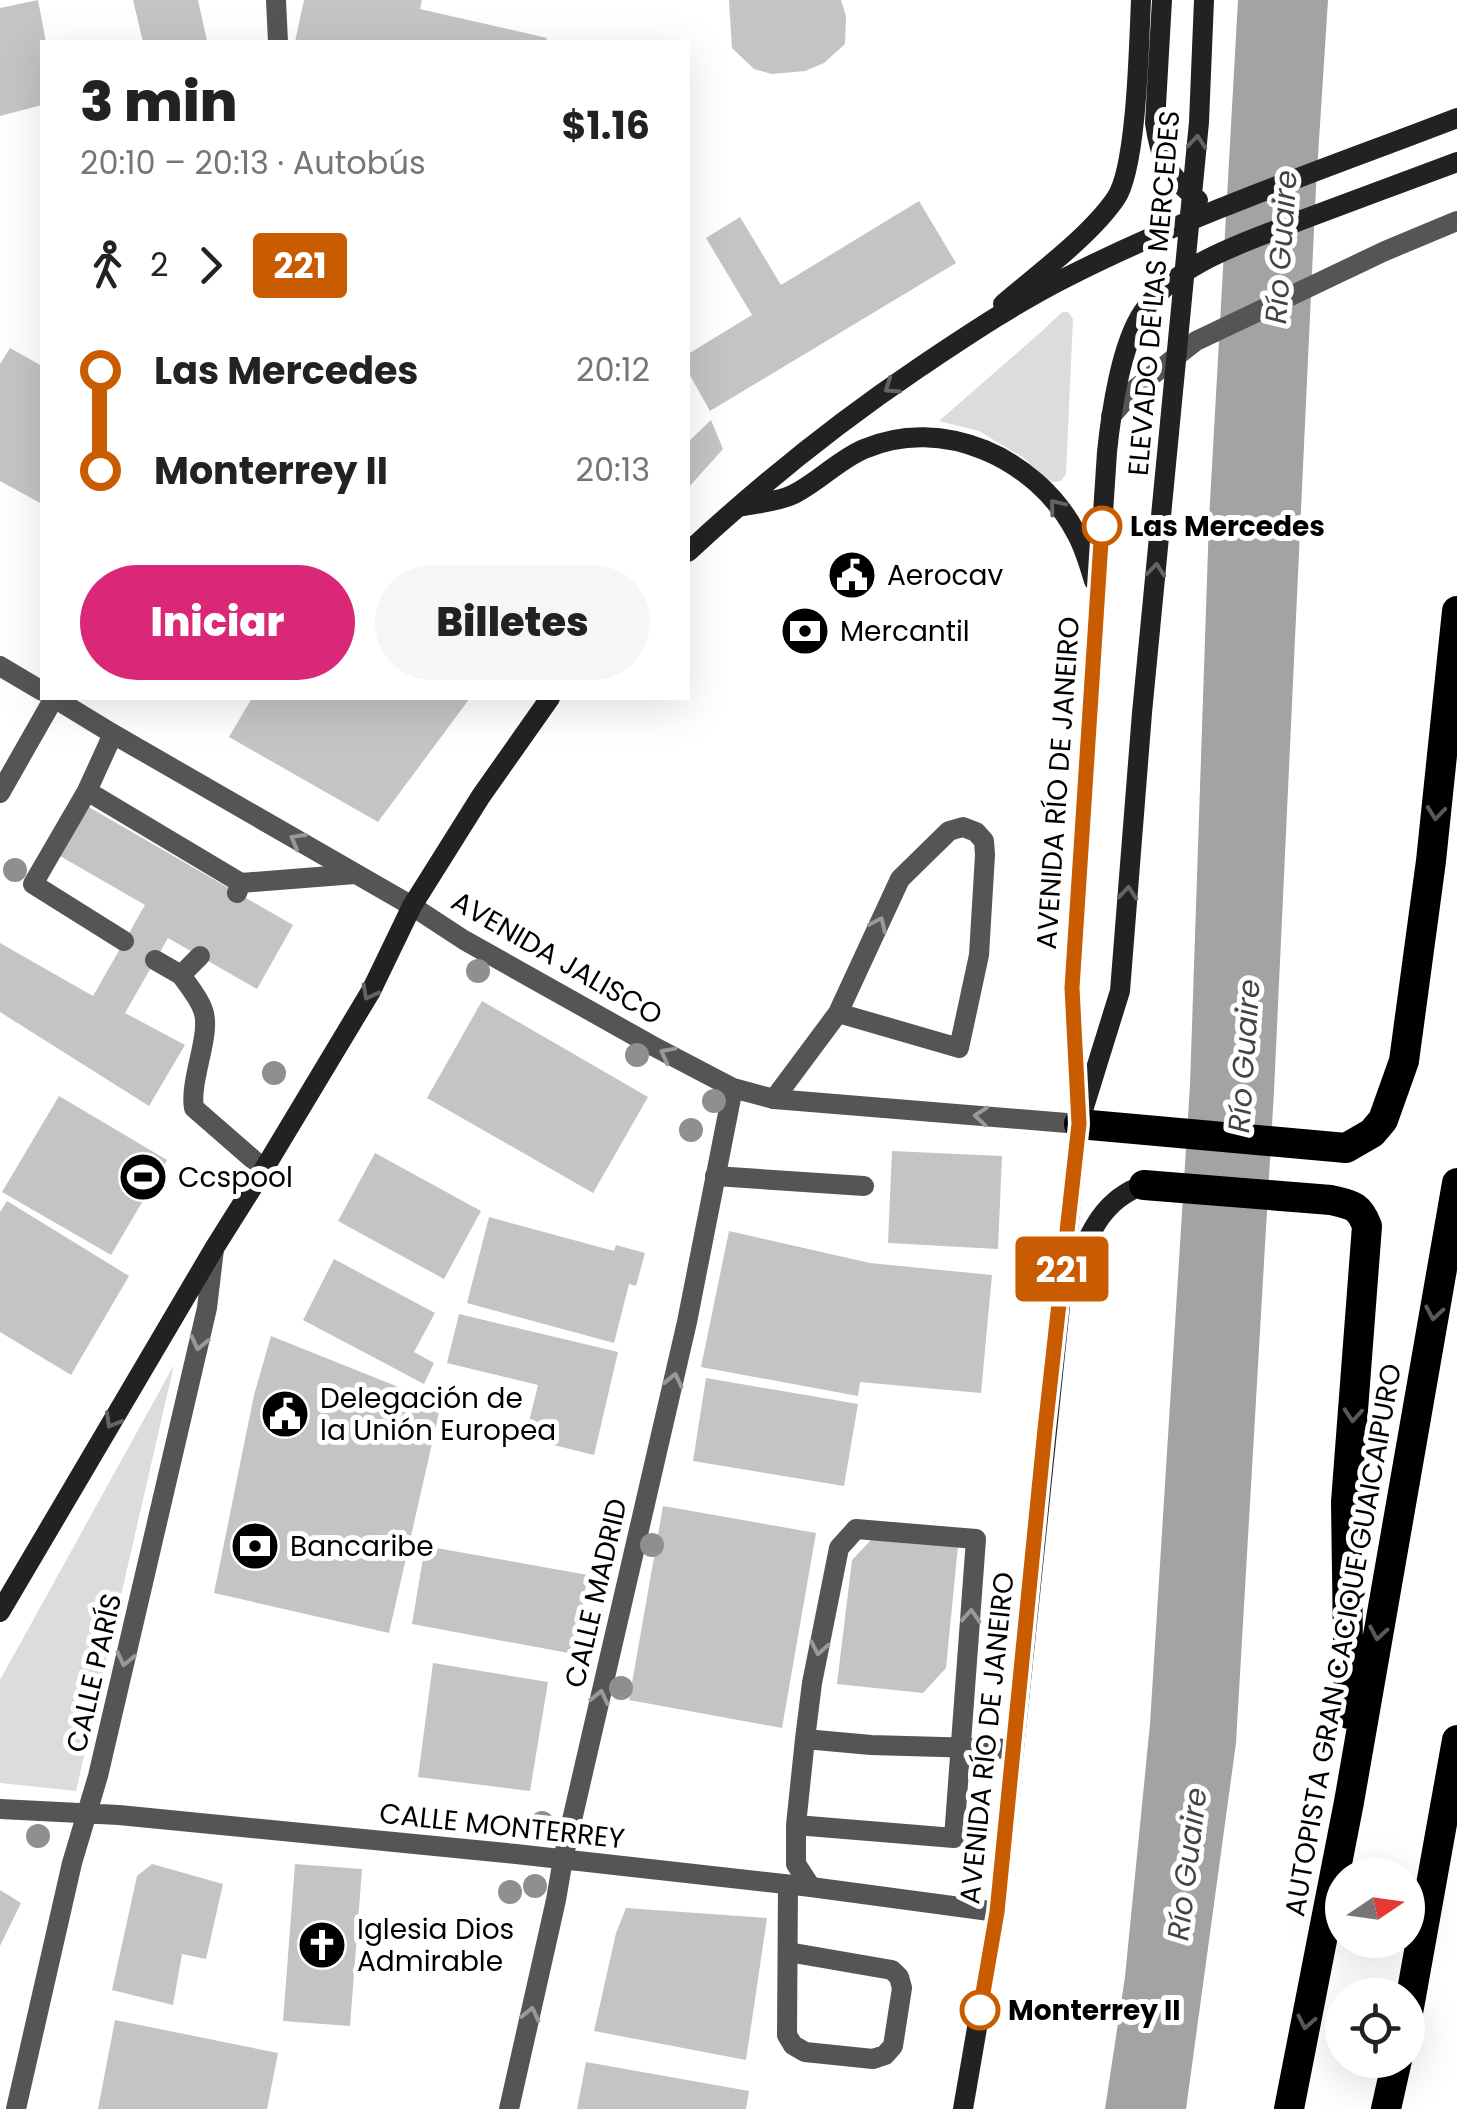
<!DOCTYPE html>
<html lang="es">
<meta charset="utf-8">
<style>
body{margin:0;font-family:Poppins,sans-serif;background:#f6f6f6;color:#222;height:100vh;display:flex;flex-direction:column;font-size:38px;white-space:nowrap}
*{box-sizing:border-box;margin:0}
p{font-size:32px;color:#767676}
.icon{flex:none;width:55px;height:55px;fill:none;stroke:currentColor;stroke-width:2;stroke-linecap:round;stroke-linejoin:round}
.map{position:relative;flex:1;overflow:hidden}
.details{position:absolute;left:40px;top:40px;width:650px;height:660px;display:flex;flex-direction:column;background:#fff;border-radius:0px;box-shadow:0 10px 40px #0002}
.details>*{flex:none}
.badge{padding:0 20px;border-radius:8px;font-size:35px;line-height:65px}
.needle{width:65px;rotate:77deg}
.tools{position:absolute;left:1325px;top:1858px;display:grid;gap:20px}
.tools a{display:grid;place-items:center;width:100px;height:100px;border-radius:50%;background:#fff;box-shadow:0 10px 40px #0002;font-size:50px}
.map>.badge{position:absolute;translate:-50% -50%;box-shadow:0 0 0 5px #fff}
.legs{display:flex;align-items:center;gap:15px;height:110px;padding:0 40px;font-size:32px}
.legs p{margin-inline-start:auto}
.summary{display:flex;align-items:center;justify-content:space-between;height:170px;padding:0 40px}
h1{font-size:55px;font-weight:800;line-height:75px}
.primary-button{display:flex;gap:20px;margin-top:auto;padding:20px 40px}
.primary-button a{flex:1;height:115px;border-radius:60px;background:#db2777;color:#fff;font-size:40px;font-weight:800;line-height:115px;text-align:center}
.primary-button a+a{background:#f6f6f6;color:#222}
ul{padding:0 40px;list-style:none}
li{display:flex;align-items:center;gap:35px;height:100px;font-size:38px}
li i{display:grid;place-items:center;width:15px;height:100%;margin:0 12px;background:currentColor}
li i::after{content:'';width:25px;height:25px;margin:-12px;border:8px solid;border-radius:50%;background:#fff}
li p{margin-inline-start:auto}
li:first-child i{background:linear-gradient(#0000 50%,currentColor 0)}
li:last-child i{background:linear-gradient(currentColor 50%,#0000 0)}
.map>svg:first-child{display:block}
.green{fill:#dcdcdc}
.water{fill:#a3a3a3}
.building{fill:#c4c4c4}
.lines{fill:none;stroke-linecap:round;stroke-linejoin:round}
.lane{stroke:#555;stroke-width:20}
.street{stroke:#555;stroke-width:20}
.secondary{stroke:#222;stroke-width:20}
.highway{stroke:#000;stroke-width:30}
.tree{fill:#8f8f8f}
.oneway{stroke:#646464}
.oneway2{stroke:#595959}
.oneway3{stroke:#999}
.line-1-casing{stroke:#fff;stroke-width:22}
.line-1{stroke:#c95b00;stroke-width:15}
.stop-1-dot{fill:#fff;stroke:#c95b00;stroke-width:5}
.labels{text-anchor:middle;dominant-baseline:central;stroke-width:10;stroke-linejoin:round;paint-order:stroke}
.street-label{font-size:28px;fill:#000;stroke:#fff}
.stop-label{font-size:28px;font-weight:bold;fill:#000;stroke:#fff;text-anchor:start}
.poi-label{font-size:28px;fill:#000;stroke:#fff;text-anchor:start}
.water-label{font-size:30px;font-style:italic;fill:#444;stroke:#fff}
</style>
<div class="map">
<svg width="1457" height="2109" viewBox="0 0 1457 2109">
<rect width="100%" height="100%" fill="#fff"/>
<!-- green -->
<path class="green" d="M1062 312H1068L1073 319 1066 474 1061 481 1052 482 1046 479 1024 458 979 431 939 421 1041 332Z
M174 1365 76 1791 0 1783V1680Z"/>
<!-- water -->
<path class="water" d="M1238 0H1328L1316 187 1274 1091 1236 1743 1186 2109H1105L1125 1977 1150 1724 1190 1085 1209 520Z"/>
<!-- building -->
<path class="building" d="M38 0 46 42H42V105L0 116V8Z
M133 0H198L207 41 143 42Z
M304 0H422L420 9 547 38 546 42H295Z
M729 0H841L846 16 845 44 824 63 805 71 772 74 754 69 732 48Z
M919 201 956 263 710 411 688 372V354L752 315 706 238 740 217 781 285Z
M10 348 42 366V504L0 481V364Z
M711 420 723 449 688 488V442Z
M252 698H470L378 822 229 737Z
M87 806 293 925 257 989 168 938 125 1013 185 1045 149 1106 0 1012V943L93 996 145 905 60 856Z
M482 1001 648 1097 593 1193 427 1098Z
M59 1096 167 1160 111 1255 2 1192Z
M892 1151 1002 1156 998 1249 888 1243Z
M375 1153 481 1211 444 1279 338 1221Z
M7 1201 129 1276 71 1375 0 1332V1212Z
M489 1217 614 1251 616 1245 645 1253 636 1286 629 1284 614 1343 467 1303Z
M729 1231 870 1263 992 1275 981 1393 860 1382 858 1396 701 1367Z
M334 1259 435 1313 414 1352 434 1363 424 1384 303 1320Z
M459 1314 618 1352 594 1455 525 1438 538 1385 447 1363Z
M271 1336 441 1404 389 1633 214 1593 254 1395Z
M706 1378 858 1404 844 1486 693 1461Z
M663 1506 816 1533 782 1728 629 1700Z
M872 1539 958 1546 946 1668 923 1693 837 1684 852 1560Z
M425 1546 588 1575 574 1654 412 1624Z
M433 1663 548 1682 530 1791 418 1777Z
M152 1864 223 1884 206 1959 182 1954 173 2005 112 1990 137 1876Z
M295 1864 362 1869 350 2026 283 2021Z
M0 1890 21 1903 0 1946Z
M626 1908 767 1918 746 2060 594 2031 616 1933Z
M115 2020 278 2053 267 2109H98Z
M586 2062 749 2091 746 2109H577Z"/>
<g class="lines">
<!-- lane -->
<path class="lane" d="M276 0 278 42
M113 734 87 791 33 884 124 941
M87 791 241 883
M237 893 241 883 355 874
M200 956 181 975C188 985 199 998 203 1010 212 1034 189 1080 194 1108L264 1169
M155 960 181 975
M774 1099 838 1013 900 879 949 831 963 827 976 832 984 841 985 855 979 955 959 1048 838 1013
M715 1176 864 1186
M796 1825 954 1838 976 1539 856 1529 839 1548 812 1683 805 1739
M811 1887 796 1864V1825L805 1739 871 1745 1013 1749
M788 1952 892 1970 899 1977 902 1988 893 2046 885 2055 873 2059 805 2052 793 2045 787 2035 788 1885"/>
<!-- street -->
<path class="street" d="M1111 416 1136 388 1196 341 1385 251 1457 221
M0 666 42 691
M54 698 113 734 412 906 464 940 651 1045 733 1088 774 1099 1079 1124
M0 793 54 698
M0 1809 119 1815 516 1854 811 1887 997 1912
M16 2109 72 1863 98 1776 207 1308 214 1249
M509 2109 556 1900 563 1859 687 1322 733 1088"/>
<!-- secondary -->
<path class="secondary" d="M1162 0 1155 123C1160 160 1169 177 1198 200
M1003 304C1038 274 1091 235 1116 198 1137 167 1139 42 1141 0
M739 507C756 503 777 502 792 495 816 484 838 460 864 449 942 415 1036 458 1075 531 1084 546 1089 564 1094 581
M688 552C761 484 837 423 920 367 968 335 1017 302 1069 276 1194 213 1327 168 1457 118
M1084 1107 1120 991 1142 713 1199 122 1204 0
M1067 1288C1086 1245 1096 1201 1144 1185
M0 1612 215 1247 264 1169 371 991 412 906 481 796 550 698
M963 2109 997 1912 1079 1124 1072 988 1107 452C1111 413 1121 344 1143 312 1177 262 1246 242 1299 221 1352 201 1404 182 1457 162"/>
<!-- highway -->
<path class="highway" d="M1079 1124 1346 1148 1372 1133 1383 1120 1404 1061 1431 861 1457 611
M1144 1185 1331 1200C1352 1205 1359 1205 1367 1226L1346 1502 1349 1714
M1408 2013 1457 1740
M1289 2109 1349 1802 1457 1183
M1386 2109 1397 2060"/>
</g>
<!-- trees -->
<g class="tree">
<circle cx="15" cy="870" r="12"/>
<circle cx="478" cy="971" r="12"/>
<circle cx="637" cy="1055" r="12"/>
<circle cx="274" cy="1073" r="12"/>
<circle cx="714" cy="1101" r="12"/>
<circle cx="691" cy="1130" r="12"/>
<circle cx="652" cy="1545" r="12"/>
<circle cx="621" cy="1688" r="12"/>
<circle cx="542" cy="1823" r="12"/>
<circle cx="38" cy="1836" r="12"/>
<circle cx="535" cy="1886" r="12"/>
<circle cx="510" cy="1892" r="12"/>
</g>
<!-- one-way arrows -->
<defs><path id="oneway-chevron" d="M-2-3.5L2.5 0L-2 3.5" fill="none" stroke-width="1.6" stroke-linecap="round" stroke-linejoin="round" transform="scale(2.5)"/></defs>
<g class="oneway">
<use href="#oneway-chevron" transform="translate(1197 142) rotate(-85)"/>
<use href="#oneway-chevron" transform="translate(891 387) rotate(146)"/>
<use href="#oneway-chevron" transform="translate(1056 506) rotate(-129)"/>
<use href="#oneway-chevron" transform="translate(1156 570) rotate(-85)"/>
<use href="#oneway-chevron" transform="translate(1128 893) rotate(-85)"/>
<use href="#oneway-chevron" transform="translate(369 993) rotate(118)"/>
<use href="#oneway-chevron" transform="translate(112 1421) rotate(120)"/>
</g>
<g class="oneway2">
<use href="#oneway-chevron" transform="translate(1436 813) rotate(96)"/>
<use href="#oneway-chevron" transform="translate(1434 1313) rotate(100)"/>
<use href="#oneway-chevron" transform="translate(1353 1415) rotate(94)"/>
<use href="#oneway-chevron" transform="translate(1378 1633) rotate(100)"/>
<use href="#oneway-chevron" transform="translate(1306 2022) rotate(101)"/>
</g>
<g class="oneway3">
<use href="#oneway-chevron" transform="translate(297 840) rotate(-150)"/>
<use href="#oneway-chevron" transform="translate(879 924) rotate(-65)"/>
<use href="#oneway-chevron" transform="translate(667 1054) rotate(-152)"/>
<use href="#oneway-chevron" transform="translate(981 1116) rotate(-175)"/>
<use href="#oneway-chevron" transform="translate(199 1343) rotate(103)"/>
<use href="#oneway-chevron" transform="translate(674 1380) rotate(-77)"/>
<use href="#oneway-chevron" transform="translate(971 1616) rotate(-86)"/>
<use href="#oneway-chevron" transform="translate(819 1648) rotate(101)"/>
<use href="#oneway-chevron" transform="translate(125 1659) rotate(103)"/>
<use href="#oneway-chevron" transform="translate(600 1697) rotate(-77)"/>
<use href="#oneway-chevron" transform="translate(531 2014) rotate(-77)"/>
</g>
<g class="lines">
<!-- line-1 casing -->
<g class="line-1-casing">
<path id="line-1" d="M980 2010 997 1912 1045 1429 1079 1124 1072 988 1102 526"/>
</g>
<!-- line-1 -->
<use href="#line-1" class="line-1"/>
</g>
<!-- icons -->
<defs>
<g id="civic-disc" transform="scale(2.5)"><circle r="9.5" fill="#000" stroke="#fff"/><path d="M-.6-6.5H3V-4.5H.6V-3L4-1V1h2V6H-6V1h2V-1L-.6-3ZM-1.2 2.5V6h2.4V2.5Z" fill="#fff"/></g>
<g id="bank-disc" transform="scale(2.5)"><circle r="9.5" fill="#000" stroke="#fff"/><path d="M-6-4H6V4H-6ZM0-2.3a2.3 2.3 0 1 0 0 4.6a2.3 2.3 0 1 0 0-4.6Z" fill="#fff"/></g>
<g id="stadium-disc" transform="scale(2.5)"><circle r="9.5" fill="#000" stroke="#fff"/><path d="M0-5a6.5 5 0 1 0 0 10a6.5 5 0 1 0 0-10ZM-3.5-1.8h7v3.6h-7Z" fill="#fff"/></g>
<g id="church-disc" transform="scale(2.5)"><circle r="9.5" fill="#000" stroke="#fff"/><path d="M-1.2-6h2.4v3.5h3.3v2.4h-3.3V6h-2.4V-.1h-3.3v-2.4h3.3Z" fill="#fff"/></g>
</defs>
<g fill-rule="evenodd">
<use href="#civic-disc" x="852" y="575"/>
<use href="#bank-disc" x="805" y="631"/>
<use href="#stadium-disc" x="143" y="1177"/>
<use href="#civic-disc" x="285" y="1414"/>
<use href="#bank-disc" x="255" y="1546"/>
<use href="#church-disc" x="322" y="1945"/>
</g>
<!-- markers -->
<g class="stop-1-dot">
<circle cx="1102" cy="526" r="18"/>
<circle cx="980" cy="2010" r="18"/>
</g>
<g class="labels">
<!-- street labels -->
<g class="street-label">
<text transform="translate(1154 293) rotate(-85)">ELEVADO DE LAS MERCEDES</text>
<text transform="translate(1058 783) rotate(-86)">AVENIDA RÍO DE JANEIRO</text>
<text transform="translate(557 958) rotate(30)">AVENIDA JALISCO</text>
<text transform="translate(596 1593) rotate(-77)">CALLE MADRID</text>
<text transform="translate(1343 1640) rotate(-80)">AUTOPISTA GRAN CACIQUE GUAICAIPURO</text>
<text transform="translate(94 1673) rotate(-77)">CALLE PARÍS</text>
<text transform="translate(987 1738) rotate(-84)">AVENIDA RÍO DE JANEIRO</text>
<text transform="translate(502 1826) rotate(6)">CALLE MONTERREY</text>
</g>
<!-- stop labels -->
<g class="stop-label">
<text x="1130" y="526">Las Mercedes</text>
<text x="1008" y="2010">Monterrey II</text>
</g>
<!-- poi labels -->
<g class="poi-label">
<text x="887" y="575">Aerocav</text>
<text x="840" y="631">Mercantil</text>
<text x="178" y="1177">Ccspool</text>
<text x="320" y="1398">Delegación de<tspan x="320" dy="32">la Unión Europea</tspan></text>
<text x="290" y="1546">Bancaribe</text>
<text x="357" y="1929">Iglesia Dios<tspan x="357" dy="32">Admirable</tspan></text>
</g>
<!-- water labels -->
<g class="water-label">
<text transform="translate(1281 247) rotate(-86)">Río Guaire</text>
<text transform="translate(1244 1056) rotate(-86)">Río Guaire</text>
<text transform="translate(1187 1864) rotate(-83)">Río Guaire</text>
</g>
</g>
</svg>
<div class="tools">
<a><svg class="needle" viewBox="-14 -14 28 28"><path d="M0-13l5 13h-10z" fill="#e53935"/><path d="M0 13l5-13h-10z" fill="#767676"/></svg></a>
<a><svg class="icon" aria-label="locate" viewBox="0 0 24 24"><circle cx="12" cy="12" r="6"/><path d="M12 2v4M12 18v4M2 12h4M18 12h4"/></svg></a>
</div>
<b class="badge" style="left:1062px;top:1269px;background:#c95b00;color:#fff">221</b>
<section class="details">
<div class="summary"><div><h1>3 min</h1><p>20:10 – 20:13 · Autobús</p></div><b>$1.16</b></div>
<div class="legs"><svg class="icon" aria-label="walk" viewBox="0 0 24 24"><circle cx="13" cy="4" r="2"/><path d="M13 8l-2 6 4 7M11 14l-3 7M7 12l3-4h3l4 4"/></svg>2<svg class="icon" aria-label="forward" viewBox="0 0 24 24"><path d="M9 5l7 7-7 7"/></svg><b class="badge" style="background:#c95b00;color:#fff">221</b></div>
<ul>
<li><i style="color:#c95b00"></i><b>Las Mercedes</b><p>20:12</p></li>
<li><i style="color:#c95b00"></i><b>Monterrey II</b><p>20:13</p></li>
</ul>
<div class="primary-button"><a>Iniciar</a><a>Billetes</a></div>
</section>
</div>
